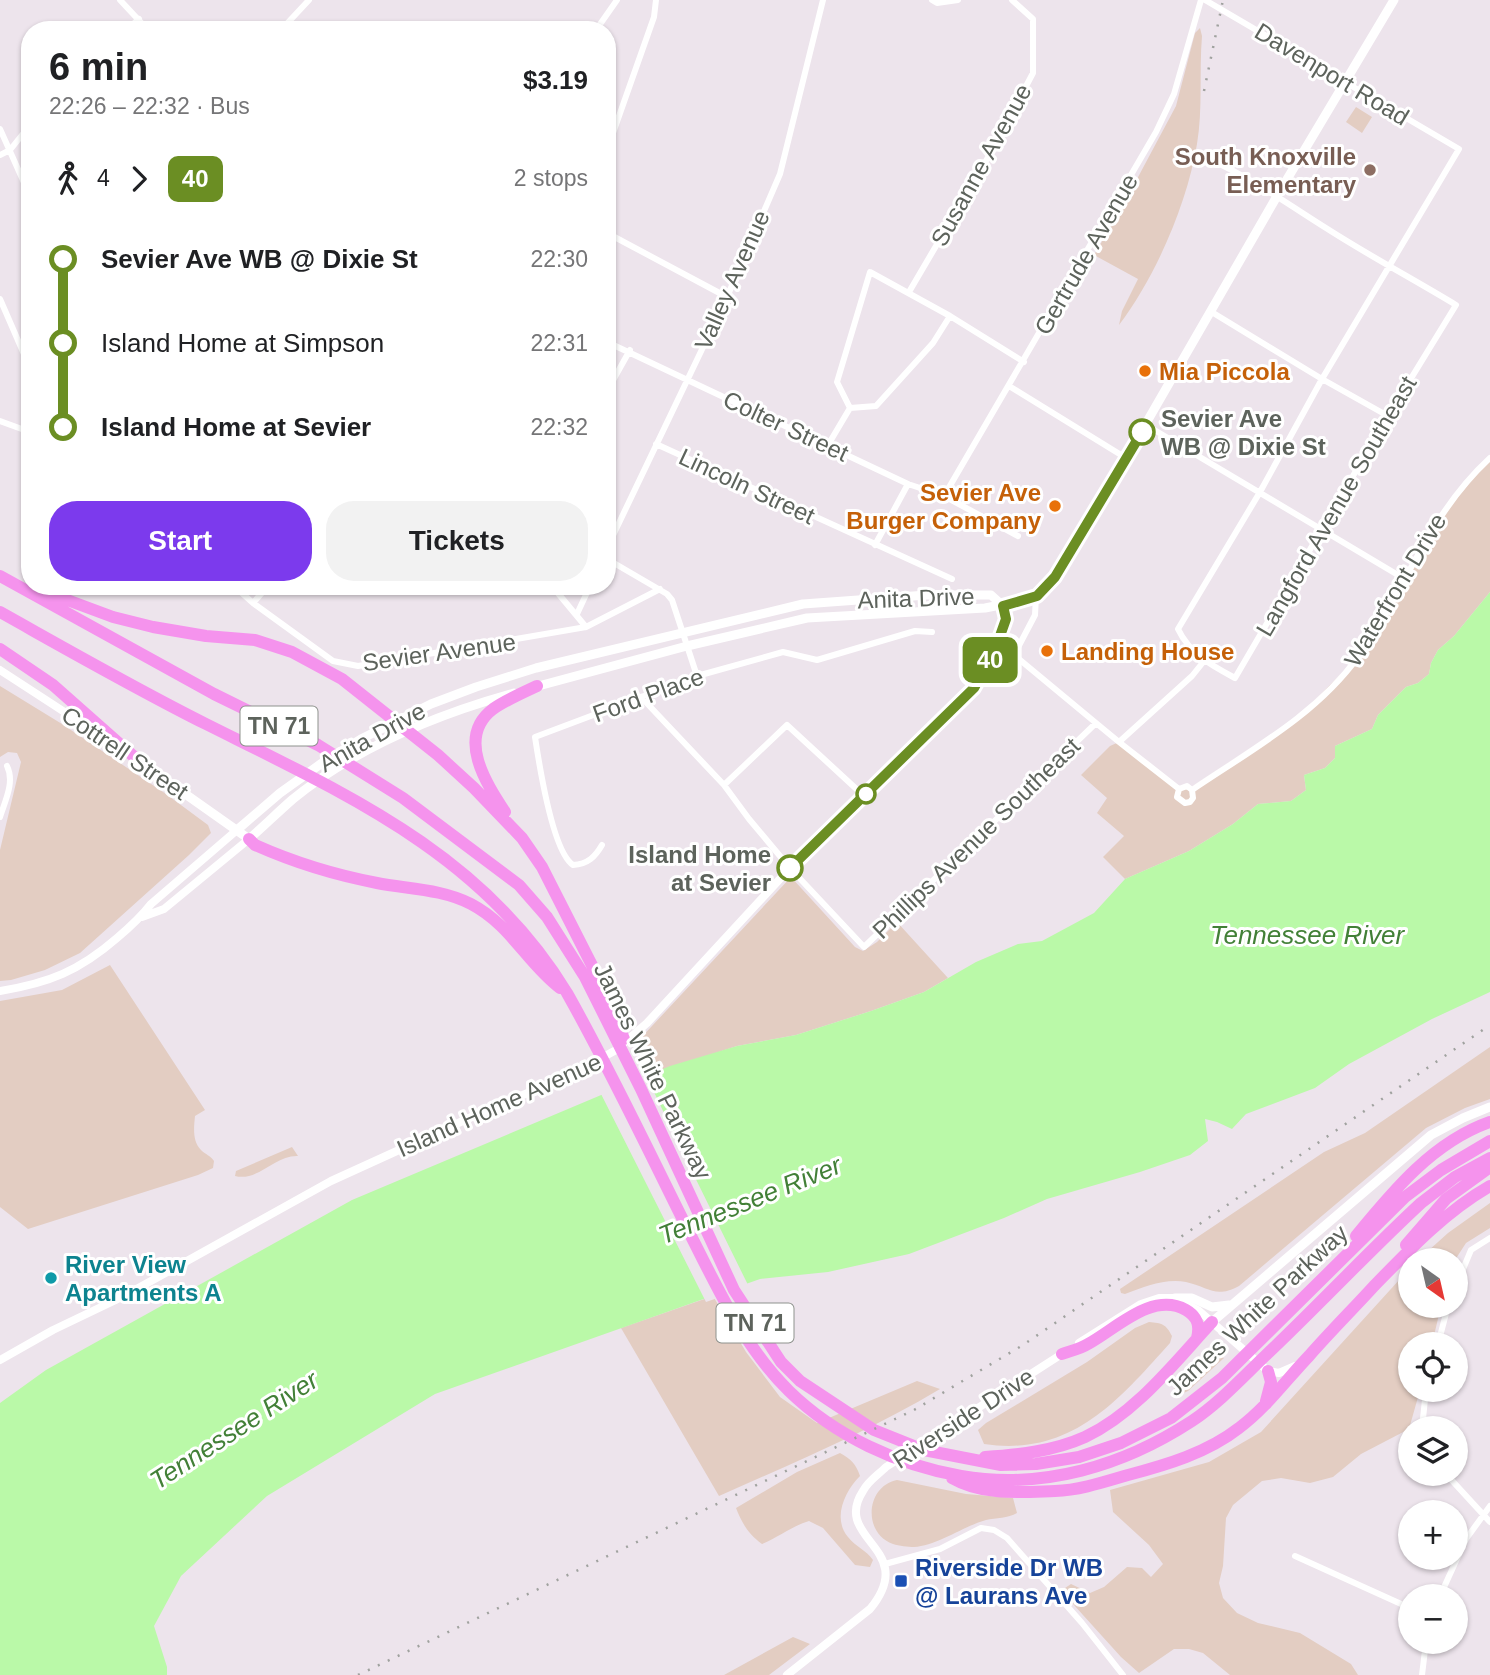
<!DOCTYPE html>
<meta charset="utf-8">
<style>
body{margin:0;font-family:Helvetica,sans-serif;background:#f2f2f2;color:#202124;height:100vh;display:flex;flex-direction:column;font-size:26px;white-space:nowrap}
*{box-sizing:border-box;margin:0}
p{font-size:23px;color:#757577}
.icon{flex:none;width:38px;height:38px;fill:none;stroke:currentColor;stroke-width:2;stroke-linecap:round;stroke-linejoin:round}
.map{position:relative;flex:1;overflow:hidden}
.side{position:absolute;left:21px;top:21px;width:595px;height:574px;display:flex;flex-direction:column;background:#fff;border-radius:28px;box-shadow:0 2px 5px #0004}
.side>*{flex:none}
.badge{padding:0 14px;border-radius:10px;font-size:24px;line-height:46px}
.needle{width:46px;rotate:146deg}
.controls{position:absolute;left:1398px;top:1248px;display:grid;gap:14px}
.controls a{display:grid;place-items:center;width:70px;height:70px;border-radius:50%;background:#fff;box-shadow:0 2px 5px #0004;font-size:35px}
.map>.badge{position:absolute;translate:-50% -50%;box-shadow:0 0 0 4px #fff}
.legs{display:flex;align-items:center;gap:10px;height:77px;padding:0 28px;font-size:23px}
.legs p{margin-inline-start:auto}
.summary{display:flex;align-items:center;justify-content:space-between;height:119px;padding:0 28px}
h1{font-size:38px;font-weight:800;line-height:52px}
.button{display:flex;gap:14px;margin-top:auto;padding:14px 28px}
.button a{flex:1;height:80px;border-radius:28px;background:#7c3aed;color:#fff;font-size:28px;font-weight:800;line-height:80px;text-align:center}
.button a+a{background:#f2f2f2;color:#202124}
ul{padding:0 28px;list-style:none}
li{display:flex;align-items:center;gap:24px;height:84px;font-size:26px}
li i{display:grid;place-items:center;width:10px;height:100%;margin:0 9px;background:currentColor}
li i::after{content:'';width:18px;height:18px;margin:-9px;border:5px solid;border-radius:50%;background:#fff}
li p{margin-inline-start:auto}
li:first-child i{background:linear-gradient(#0000 50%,currentColor 0)}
li:last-child i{background:linear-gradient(currentColor 50%,#0000 0)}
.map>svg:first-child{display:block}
.green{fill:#e3cdc2}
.water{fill:#baf9a8}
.pier{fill:#ede4ec}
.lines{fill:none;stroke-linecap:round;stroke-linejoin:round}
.minor{stroke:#fff;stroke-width:6}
.tertiary{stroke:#fff;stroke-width:8}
.secondary{stroke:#fff;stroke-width:9}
.motorway{stroke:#f593ed;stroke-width:12}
.rail{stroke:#a0a29f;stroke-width:2.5;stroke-dasharray:2 9;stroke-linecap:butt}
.line-1-casing{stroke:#fff;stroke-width:16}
.line-1{stroke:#6b8e23;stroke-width:10}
.education-dot{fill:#8d6e63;stroke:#fff;stroke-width:2.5}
.food-dot{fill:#e8710a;stroke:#fff;stroke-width:2.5}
.stop-1-dot{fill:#fff;stroke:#6b8e23;stroke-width:3.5}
.culture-dot{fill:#0f9aa8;stroke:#fff;stroke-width:2.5}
.transit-dot{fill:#1a4fb4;stroke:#fff;stroke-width:2.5}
.labels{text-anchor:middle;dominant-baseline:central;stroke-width:6;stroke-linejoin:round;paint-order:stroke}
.shield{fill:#fff;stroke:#8e928d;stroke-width:2}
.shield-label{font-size:23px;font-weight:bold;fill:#5d635c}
.street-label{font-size:24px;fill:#5d635c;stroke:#fff}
.education-label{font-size:24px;font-weight:bold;fill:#785e54;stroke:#fff;text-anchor:end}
.food-label{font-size:24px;font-weight:bold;fill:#c56008;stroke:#fff;text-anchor:start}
.stop-label{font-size:24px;font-weight:bold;fill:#5d635c;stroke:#fff;text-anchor:start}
.culture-label{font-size:24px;font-weight:bold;fill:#0d838f;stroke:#fff;text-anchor:start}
.transit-label{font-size:24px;font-weight:bold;fill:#164399;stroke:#fff;text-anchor:start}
.water-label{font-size:26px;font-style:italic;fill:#428037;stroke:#fff}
</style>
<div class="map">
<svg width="1490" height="1675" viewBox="0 0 1490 1675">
<rect width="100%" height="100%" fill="#ede4ec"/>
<!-- green -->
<path class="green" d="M1200 28 1202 36C1199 72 1203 109 1197 144 1187 204 1156 276 1119 325L1122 311 1138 279 1094 255 1121 209 1176 106 1195 33Z
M1356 107 1372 117 1362 133 1346 122Z
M1490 458V592L1454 636 1438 650 1431 663 1429 674 1418 683 1406 687 1378 715 1372 729 1335 746V758L1325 768 1304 775 1306 790 1291 801 1258 804 1233 824 1189 851 1125 879 1103 857 1124 836 1097 813 1107 798 1081 775 1110 746 1119 742 1179 789 1190 788 1297 718 1357 658 1430 531Z
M0 686 62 724 166 794 208 825 211 833 189 855 80 953 45 970 11 980 0 981V850L21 762 17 753 8 752 0 757Z
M791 877 855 947 863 951 877 942 897 922 948 978 924 992 871 1011 796 1035 737 1046 651 1074 638 1041Z
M110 965 205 1110 195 1116C194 1127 192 1141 201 1150 206 1155 210 1155 214 1161L213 1168 198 1175 28 1229 0 1207V1001L62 990Z
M1490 1047V1099L1465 1108 1426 1128 1239 1286C1215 1299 1209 1287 1186 1282 1165 1278 1144 1287 1125 1294L1121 1293 1120 1289 1324 1152 1365 1133Z
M292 1147 298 1156C275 1155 258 1182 235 1176L236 1171Z
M1490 1203V1228L1466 1243 1455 1260H1418L1448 1233Z
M1410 1268V1306H1441L1432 1344H1410V1390H1420L1409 1429 1361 1454 1333 1477 1310 1483 1281 1478 1262 1481 1233 1505 1226 1518 1223 1566 1219 1583 1223 1598 1237 1613 1258 1623 1300 1633 1351 1664 1358 1675H1230L1203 1653 1189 1649H1174L1139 1673 1121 1657 1064 1594 1065 1588 1071 1584 1090 1593 1104 1587 1127 1567 1142 1568 1151 1577 1163 1564 1149 1545 1113 1512 1110 1490 1209 1462 1261 1432Z
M713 1296 746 1352 780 1397 817 1423 917 1381 940 1389C870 1431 793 1463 719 1496L621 1328Z
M1149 1322C1162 1323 1166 1324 1172 1336L1170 1343C1118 1401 1071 1457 984 1444L978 1430 986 1423 1087 1362 1135 1328Z
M1207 1356 1218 1355 1224 1358 1188 1391 1175 1397 1173 1392C1179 1373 1189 1364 1207 1356Z
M840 1453C851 1459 856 1464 860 1476 845 1491 832 1518 848 1537 856 1547 866 1550 873 1560L870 1567 855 1565 823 1528 809 1521C792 1526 779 1537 762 1544 748 1534 742 1523 736 1508L797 1472Z
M897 1480 966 1494 1013 1498 1017 1513C1008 1518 996 1518 986 1520 964 1526 936 1546 914 1547 908 1547 899 1546 893 1544 862 1533 866 1486 897 1480Z
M793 1637 810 1644 769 1675H724Z"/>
<!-- water -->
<path class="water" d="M1490 592V992L1432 1019 1349 1064 1315 1088 1246 1114 1232 1129 1217 1122 1205 1119 1208 1141 1190 1155 1140 1172 1047 1199 1004 1218 909 1254 828 1272 760 1279 435 1394 267 1496 181 1576 154 1626 167 1667V1675H0V1403L46 1370 352 1200 670 1066 737 1046 796 1035 871 1011 924 992 976 962 1018 944 1042 941 1094 913 1125 879 1189 851 1233 824 1258 804 1291 801 1306 790 1304 775 1325 768 1335 758V746L1372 729 1378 715 1406 687 1418 683 1429 674 1431 663 1438 650 1454 636Z"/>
<!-- pier -->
<path class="pier" d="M645 1073 682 1151 749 1287 706 1302 600 1092Z"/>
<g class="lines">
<!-- minor -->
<path class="minor" d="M120 0 148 30
M932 0 937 3 958 0
M1205 0 1459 149 1322 379 1260 492 1178 629C1190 654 1211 665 1235 678L1388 416 1456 305C1413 279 1368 255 1326 228 1288 204 1251 178 1211 160
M126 30 139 19
M281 30 309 0
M596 30 617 0
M0 129 30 196
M607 150 654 17 656 0
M0 155 10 150 30 125
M607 233 727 297
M909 292 990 154 1033 73V19L1012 0
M0 299 30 368
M1210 311 1322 379 1388 416
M607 342 908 484 944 496 1018 536
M1009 386 1126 458
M607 391 630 350
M850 408 837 382 870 272 950 316 1024 362
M850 408 876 406 933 343 950 316
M0 421 30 432
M1146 425 1403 578
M656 444 952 579
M828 445 850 408
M944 496 1156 132 1174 94 1201 0
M875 545 908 484
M607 548 727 297 780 174 823 0
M607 559 667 594 672 600 697 676
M234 586 253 603 333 661 358 666 586 627 660 589
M552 586 586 627
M1036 596 1035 615 1014 655 1096 723
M253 603 268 586
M577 614 590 586
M641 697 724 785 749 819 790 868 864 947 1096 723 1119 742 1192 676 1204 661
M1119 742 1179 789 1187 786 1192 790
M724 785 787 725 864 796
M1179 789 1177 797 1185 803 1190 802 1193 798 1192 790
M1192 790C1251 750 1316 715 1358 657 1406 590 1427 516 1490 458
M0 817C5 801 15 782 7 766
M602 845C595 857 588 864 573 865 552 851 539 763 535 737L697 676 783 652 817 660 915 631 932 632
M1456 1286 1471 1250 1490 1238
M1438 1344 1448 1306
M1422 1428 1426 1390
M1446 1474 1490 1522
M1295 1556 1410 1608
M885 1564 940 1549 981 1528 994 1530 1007 1538 1082 1623 1123 1675
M1440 1596 1466 1539 1490 1506
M1422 1675 1426 1642"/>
<!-- tertiary -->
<path class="tertiary" d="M0 670 109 741
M142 917 164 909 249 839
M0 991C49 983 79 971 117 938 130 927 141 917 151 904L237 830
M1079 1343 1141 1304 1159 1298H1175L1198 1310 1268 1371 1279 1373 1295 1366
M0 1360 53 1330 124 1296 331 1181 489 1109 571 1075 616 1050 647 1023 790 868 974 688 995 650 1006 619 1003 606
M787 1675 870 1609C920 1548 831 1540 863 1491 868 1481 878 1475 886 1467L1065 1352"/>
<!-- secondary -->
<path class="secondary" d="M531 688 687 646 807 618 985 608 1026 600 1046 588 1066 560 1126 458 1280 191 1394 0
M140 762 249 839C264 826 278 812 293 799 357 747 435 715 514 693
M237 830 280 793 322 763 361 739 431 704 476 687 536 668 803 604 927 595H991L1003 606
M1175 1298H1192L1212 1307 1229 1305
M1212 1322 1431 1135 1463 1118 1490 1107"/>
<!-- motorway -->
<path class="motorway" d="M0 576 214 694 318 745 403 798 519 885 547 917 585 977 641 1089 734 1290 781 1362 800 1381 874 1430 924 1450 1001 1465 1036 1464 1079 1457 1121 1443 1171 1418 1222 1378 1405 1197 1441 1170 1490 1141
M35 588 113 617 153 627 206 636 255 640 292 652 342 679 438 755 474 788 522 838 542 867 603 987 624 1039
M0 612C68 650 136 689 206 724 346 794 483 854 567 993 611 1071 649 1152 689 1232 717 1287 744 1347 789 1391 835 1436 898 1465 961 1476 1043 1490 1123 1466 1192 1421 1219 1403 1242 1378 1265 1356 1318 1306 1368 1252 1421 1203L1455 1177 1490 1158
M0 649 53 685 140 762
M505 812C486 783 456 737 493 709 506 700 522 693 537 686
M249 839 255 845C293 862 335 875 377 883 408 889 442 889 471 904 511 925 527 963 560 988
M1356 1236C1393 1191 1433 1142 1490 1122
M1406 1245 1446 1199 1490 1167
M1062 1354C1070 1351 1080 1349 1088 1344 1116 1329 1152 1291 1186 1310 1198 1317 1200 1326 1197 1338
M1266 1401 1271 1382 1268 1371
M985 1457C1018 1455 1054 1451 1085 1437 1136 1413 1175 1362 1212 1322
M952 1478C983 1496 1021 1492 1055 1491 1080 1490 1104 1482 1128 1475 1166 1465 1207 1453 1239 1428 1266 1408 1286 1380 1309 1356 1330 1332 1353 1309 1374 1286 1409 1250 1446 1211 1490 1186"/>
<!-- rail -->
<path class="rail" d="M1204 91 1223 0
M358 1675 914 1410 1023 1345 1490 1025"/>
</g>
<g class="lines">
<!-- line-1 casing -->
<g class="line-1-casing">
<path id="line-1" d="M790 868 974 688 995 650 1006 619 1003 606 1037 596 1055 577 1142 432"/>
</g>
<!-- line-1 -->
<use href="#line-1" class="line-1"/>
</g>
<!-- markers -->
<circle class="education-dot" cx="1370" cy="170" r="7"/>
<g class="food-dot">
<circle cx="1145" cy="371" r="7"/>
<circle cx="1055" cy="506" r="7"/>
<circle cx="1047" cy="651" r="7"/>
</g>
<g class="stop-1-dot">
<circle cx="1142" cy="432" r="12"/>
<circle cx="866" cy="794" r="9"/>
<circle cx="790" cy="868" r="12"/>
</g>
<circle class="culture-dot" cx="51" cy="1278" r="7"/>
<rect class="transit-dot" x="894" y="1574" width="14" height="14" rx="3.5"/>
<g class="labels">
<!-- shield labels -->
<g class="shield">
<rect x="240.5" y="706.5" width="77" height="39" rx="5"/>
<rect x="716.5" y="1303.5" width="77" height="39" rx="5"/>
</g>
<g class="shield-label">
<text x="279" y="726">TN 71</text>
<text x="755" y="1323">TN 71</text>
</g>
<!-- street labels -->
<g class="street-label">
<text transform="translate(1332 74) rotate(31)">Davenport Road</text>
<text transform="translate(981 165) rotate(-61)">Susanne Avenue</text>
<text transform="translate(1086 254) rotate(-60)">Gertrude Avenue</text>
<text transform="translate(732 280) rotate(-66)">Valley Avenue</text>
<text transform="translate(786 426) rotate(25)">Colter Street</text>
<text transform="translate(747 486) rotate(25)">Lincoln Street</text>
<text transform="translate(1336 506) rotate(-60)">Langford Avenue Southeast</text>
<text transform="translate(1395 590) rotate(-59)">Waterfront Drive</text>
<text transform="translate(916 598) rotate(-2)">Anita Drive</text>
<text transform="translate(439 652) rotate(-8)">Sevier Avenue</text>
<text transform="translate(648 695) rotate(-20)">Ford Place</text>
<text transform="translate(372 737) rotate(-29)">Anita Drive</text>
<text transform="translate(125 753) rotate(34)">Cottrell Street</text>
<text transform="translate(976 838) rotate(-44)">Phillips Avenue Southeast</text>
<text transform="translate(653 1071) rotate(64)">James White Parkway</text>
<text transform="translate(499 1105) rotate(-24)">Island Home Avenue</text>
<text transform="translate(1257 1310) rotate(-43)">James White Parkway</text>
<text transform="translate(963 1418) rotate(-33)">Riverside Drive</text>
</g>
<!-- education labels -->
<g class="education-label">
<text x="1356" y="156">South Knoxville<tspan x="1356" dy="28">Elementary</tspan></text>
</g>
<!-- food labels -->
<g class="food-label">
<text x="1159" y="371">Mia Piccola</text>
<text x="1041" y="492" text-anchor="end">Sevier Ave<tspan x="1041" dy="28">Burger Company</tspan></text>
<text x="1061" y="651">Landing House</text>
</g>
<!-- stop labels -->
<g class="stop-label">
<text x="1161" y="418">Sevier Ave<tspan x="1161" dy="28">WB @ Dixie St</tspan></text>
<text x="771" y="854" text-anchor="end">Island Home<tspan x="771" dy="28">at Sevier</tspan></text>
</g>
<!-- culture labels -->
<g class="culture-label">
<text x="65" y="1264">River View<tspan x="65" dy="28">Apartments A</tspan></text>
</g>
<!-- transit labels -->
<g class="transit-label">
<text x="915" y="1567">Riverside Dr WB<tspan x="915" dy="28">@ Laurans Ave</tspan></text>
</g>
<!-- water labels -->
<g class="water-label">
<text x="1307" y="935">Tennessee River</text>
<text transform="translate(750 1200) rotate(-22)">Tennessee River</text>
<text transform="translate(234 1430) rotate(-33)">Tennessee River</text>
</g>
</g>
</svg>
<div class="controls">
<a><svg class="needle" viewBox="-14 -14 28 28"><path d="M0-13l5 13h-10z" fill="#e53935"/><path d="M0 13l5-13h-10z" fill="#757577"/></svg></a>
<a><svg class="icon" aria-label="locate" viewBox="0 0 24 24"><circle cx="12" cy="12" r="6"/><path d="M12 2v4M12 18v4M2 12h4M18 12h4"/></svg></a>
<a><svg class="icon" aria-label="layers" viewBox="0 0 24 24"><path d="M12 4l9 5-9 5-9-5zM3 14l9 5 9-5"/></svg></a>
<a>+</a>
<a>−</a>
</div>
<b class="badge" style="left:990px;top:660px;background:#6b8e23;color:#fff">40</b>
<section class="side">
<div class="summary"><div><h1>6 min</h1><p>22:26 – 22:32 · Bus</p></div><b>$3.19</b></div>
<div class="legs"><svg class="icon" aria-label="walk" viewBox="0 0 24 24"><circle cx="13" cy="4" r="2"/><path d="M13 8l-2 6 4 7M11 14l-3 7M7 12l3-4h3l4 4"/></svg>4<svg class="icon" aria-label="forward" viewBox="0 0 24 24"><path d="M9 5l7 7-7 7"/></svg><b class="badge" style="background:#6b8e23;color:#fff">40</b><p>2 stops</p></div>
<ul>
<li><i style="color:#6b8e23"></i><b>Sevier Ave WB @ Dixie St</b><p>22:30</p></li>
<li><i style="color:#6b8e23"></i><span>Island Home at Simpson</span><p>22:31</p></li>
<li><i style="color:#6b8e23"></i><b>Island Home at Sevier</b><p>22:32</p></li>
</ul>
<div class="button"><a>Start</a><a>Tickets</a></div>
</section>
</div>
